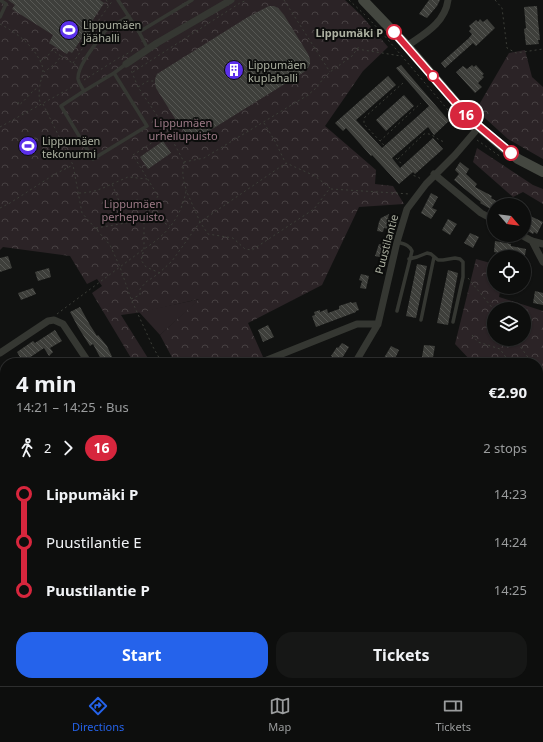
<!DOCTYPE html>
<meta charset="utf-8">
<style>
body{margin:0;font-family:"Noto Sans",sans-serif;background:#161716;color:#f1f3f6;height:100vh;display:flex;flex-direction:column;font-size:15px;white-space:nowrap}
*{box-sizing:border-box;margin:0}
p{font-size:13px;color:#9a9c9d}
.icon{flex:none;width:22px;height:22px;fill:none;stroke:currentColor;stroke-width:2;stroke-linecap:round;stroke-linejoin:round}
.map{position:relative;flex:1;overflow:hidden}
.sheet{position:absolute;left:0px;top:358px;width:543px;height:328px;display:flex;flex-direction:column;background:#0d0e0d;border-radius:16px 16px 0 0;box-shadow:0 1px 3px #0004,0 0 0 1px #2d2e2e}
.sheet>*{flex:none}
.badge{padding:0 8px;border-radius:13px;font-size:14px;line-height:26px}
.needle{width:26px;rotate:118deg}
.buttons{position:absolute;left:487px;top:198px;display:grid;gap:8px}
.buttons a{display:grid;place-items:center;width:44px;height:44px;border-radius:50%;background:#0d0e0d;box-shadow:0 1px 3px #0004,0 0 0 1px #2d2e2e;font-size:20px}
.map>.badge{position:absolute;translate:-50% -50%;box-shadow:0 0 0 2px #fff}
.legs{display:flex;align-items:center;gap:6px;height:44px;padding:0 16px;font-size:13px}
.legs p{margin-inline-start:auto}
.head{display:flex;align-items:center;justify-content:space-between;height:68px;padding:0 16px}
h1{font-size:22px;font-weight:700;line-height:30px}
.button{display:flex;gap:8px;margin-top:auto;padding:8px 16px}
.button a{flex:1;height:46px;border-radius:16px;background:#2563eb;color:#fff;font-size:16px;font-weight:700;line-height:46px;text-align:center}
.button a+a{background:#161716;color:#f1f3f6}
ul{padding:0 16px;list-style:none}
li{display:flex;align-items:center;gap:14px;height:48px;font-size:15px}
li i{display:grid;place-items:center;width:6px;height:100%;margin:0 5px;background:currentColor}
li i::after{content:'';width:10px;height:10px;margin:-5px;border:3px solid;border-radius:50%;background:#0d0e0d}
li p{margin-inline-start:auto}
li:first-child i{background:linear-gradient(#0000 50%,currentColor 0)}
li:last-child i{background:linear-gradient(currentColor 50%,#0000 0)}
.tabs{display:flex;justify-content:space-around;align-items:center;height:56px;border-top:1px solid #2d2e2e;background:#0d0e0d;font-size:11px;color:#9a9c9d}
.tabs a{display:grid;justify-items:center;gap:2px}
.tabs .current{color:#2563eb}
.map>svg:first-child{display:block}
.green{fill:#2b2326}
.forest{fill:url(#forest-crowns);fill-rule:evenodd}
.building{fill:url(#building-back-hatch)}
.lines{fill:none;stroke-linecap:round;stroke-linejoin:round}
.path{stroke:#3c3e38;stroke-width:1;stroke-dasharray:2 3;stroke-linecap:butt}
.lane{stroke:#353732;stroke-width:3.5}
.street{stroke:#353732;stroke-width:7}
.secondary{stroke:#444740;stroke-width:10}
.line-1-casing{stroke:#fff;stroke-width:9}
.line-1{stroke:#d7263d;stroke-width:6}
.stop-1-dot{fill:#fff;stroke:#d7263d;stroke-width:2}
.labels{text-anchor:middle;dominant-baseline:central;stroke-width:4;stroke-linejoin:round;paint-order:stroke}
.poi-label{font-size:11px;fill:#aeb2a2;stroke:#0c0d0c;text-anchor:start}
.stop-label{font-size:11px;font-weight:bold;fill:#aeb2a2;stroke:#0c0d0c;text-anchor:end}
.park-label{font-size:11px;fill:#9d7a87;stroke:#0c0d0c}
.street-label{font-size:11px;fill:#aeb2a2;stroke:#0c0d0c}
</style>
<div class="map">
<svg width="543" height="686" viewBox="0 0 543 686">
<defs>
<pattern id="forest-crowns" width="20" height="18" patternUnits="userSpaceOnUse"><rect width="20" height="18" fill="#2b2326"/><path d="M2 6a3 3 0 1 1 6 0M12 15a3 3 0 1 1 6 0" fill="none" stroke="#474142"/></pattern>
<pattern id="building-back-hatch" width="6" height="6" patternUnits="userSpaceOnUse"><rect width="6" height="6" fill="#3e3f3b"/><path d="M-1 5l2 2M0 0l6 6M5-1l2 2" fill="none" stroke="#575854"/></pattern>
</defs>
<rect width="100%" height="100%" fill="#111211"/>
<!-- green -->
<path class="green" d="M200 299 160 335 139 312Z"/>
<!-- forest -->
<path class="forest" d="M0 0H345L361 15 388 47 363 71 325 126 376 170 375 184 393 186 404 204 359 207 322 285 248 323 263 357 247 363H175L160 335 199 299 143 312 121 315 151 363H134L92 293 102 286 97 279 87 284 70 256 3 247 0 250Z
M525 50 532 77 543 87V159L508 139 476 110 509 53Z
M477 148 533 185 543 189V204L523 192 513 197 473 162Z
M476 259 494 264V287H501L499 297 543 311V686H174L172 681H538V363H473L455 344ZM494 309H524V339H494Z
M1 627H5V681H75L70 686H0V628Z"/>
<!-- building -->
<path class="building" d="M8 0H100L104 3 91 23 94 26 87 37 84 35 72 53 69 51 67 54 49 43 53 35 12 9 15 5Z
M429 0H440L437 6 427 18 419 14Z
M269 6H274L278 8 284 15 308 54 310 59V64L308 68 304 72 201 136 196 137 188 136 179 125 156 88 155 83V79L157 74 248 17Z
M537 6 538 21 540 40H538L539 44 526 45 524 29 526 28 524 7Z
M480 19 483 22 487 19 495 28 476 46 473 43 445 68 441 63 469 38 472 34 469 31 471 29 469 26 476 20 478 22Z
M401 65 449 121 434 135 428 127 392 158 400 168 433 138 443 149 415 174 413 172 399 184 372 155 371 156 346 128 343 131 335 123 388 76 396 85 356 120 382 148 418 116 429 106 396 68Z
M472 65 474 67 476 65 484 74 482 75 484 77 478 83 482 87 475 93 456 72 463 66 467 69Z
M404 95 414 106 386 131 376 120Z
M163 141 171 153 148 169 140 157Z
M460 162 469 169 466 174 477 184 475 187 492 196 491 198 503 205H494V211L480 203 481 202 477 199 454 180 459 174 455 170Z
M431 193 438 197 432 208 437 210 431 219 421 213Z
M524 213 543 222 537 234 534 232 533 234 524 229Z
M389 214 388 218 390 219 388 229 384 228 383 232 377 231 379 222 381 218Z
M448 219 457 224 450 235 442 230Z
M470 233 479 237 473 248 464 243Z
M495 241 511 244V246L526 249 525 255 510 252 509 255 494 252Z
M379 244 387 246 384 258 375 256Z
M8 256 12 268 0 272V258Z
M417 264 427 266 416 318 406 316Z
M49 268 51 277 38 281 35 272Z
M448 270 458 273 448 325 437 323Z
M361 274 369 276 366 289 360 288 362 281 359 280Z
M33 288 36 294 21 300 18 293Z
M535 291 543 293V305L533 303Z
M351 302 352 303 356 302 359 310 356 311V312L316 327 312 316 315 315 314 312 320 310V312L327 309 328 313 339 309V306Z
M80 307 90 325 97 336 98 335 107 346 115 363H103L93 344 90 346 78 327 70 312Z
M268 325 274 337 263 342 258 330Z
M55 330 62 341 50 348 53 352 49 356 44 348 23 362 17 352 33 341 35 343Z
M342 343 349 347 339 363H335L332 361 334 358 331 356 337 347 338 348Z
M424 345 435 346 432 363H421Z
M391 346 399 350 393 363 384 358Z"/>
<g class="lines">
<!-- path -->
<path class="path" d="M106 0 109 4
M284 0 330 72
M349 0 366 16
M495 0 502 8 507 48 516 53 543 49
M368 18 383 34 466 131
M0 24C15 32 29 42 38 57 40 61 43 65 43 71 43 74 41 77 41 80 39 88 38 98 41 105
M357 49 401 56
M61 56 76 65
M123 57V56L132 51
M40 61 47 57 52 50 61 56 55 64 44 72
M73 63 95 29 96 24 113 0
M133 72 240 3 247 0
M84 80 122 56
M403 83 365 117 364 119V124L412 175 418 177 421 179
M138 87 148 81H155
M18 102 19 105C27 99 31 91 39 87
M43 104 73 165 82 213 110 245 120 267 131 299 153 347 162 363
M264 123 276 143 285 162
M0 127 74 86
M477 140 501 157
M380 141 421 103
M398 159 424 134C432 132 436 140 445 142
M184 162 204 158 308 95 316 88 323 79 330 72 352 56 360 45
M112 184 128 177 147 179
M331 189 410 194
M79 193C92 193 101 189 112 184L119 201 141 200 148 214 170 226
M0 208 10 203 55 174 73 165
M96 228 144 220
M160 273 146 267 141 260 144 249V220L158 196 133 155 167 133
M468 278 494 310
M131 299 140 295V289L146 282 158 274 172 261 200 222 286 163 315 176 330 188 314 209 252 250 245 249 233 238 208 234 200 222 186 190
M57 314 144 249C163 237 178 222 184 199 185 196 186 193 186 190 186 187 184 184 184 181 182 175 183 168 184 162L168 132 138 87 131 70
M472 335 478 342 500 349 510 363
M515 339 532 363
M538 372 543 379
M538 378 543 380
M0 477 5 475
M538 478 543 479
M538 545 543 543
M538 617 543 619
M330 681 329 683 332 686
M429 681H436L443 686
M466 681 471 686
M326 686 329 684"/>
<!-- lane -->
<path class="lane" d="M0 0 6 4 0 17
M118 0 139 32
M148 49 139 32 192 0
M114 73 84 91 61 106 93 159 147 126 114 73 126 64
M84 91C82 87 79 84 78 79 77 66 97 42 105 31L109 28 129 16
M409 259 417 257 427 253 431 254 438 260H443L455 258 460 259 463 262V277L453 322
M397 311 412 251C409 244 403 244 397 242
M421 320 434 257"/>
<!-- street -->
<path class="street" d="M407 46C424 34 445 23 448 0
M126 64 157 43 231 0
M434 174 481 213 494 220
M521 235 532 241 543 244
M532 241 543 262
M0 353 48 321 54 320 63 324 89 363
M267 360 357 324H378
M355 363 378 324 397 242 407 209 426 184 455 155 479 127
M0 468 5 466"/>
<!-- secondary -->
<path class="secondary" d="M363 0 407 46 469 118 504 148 518 159 543 172"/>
</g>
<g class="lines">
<!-- line-1 casing -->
<g class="line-1-casing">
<path id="line-1" d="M394 32 469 118 511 153"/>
</g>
<!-- line-1 -->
<use href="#line-1" class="line-1"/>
</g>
<!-- icons -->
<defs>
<g id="stadium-disc" transform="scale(1)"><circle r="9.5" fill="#5b30ea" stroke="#0c0d0c"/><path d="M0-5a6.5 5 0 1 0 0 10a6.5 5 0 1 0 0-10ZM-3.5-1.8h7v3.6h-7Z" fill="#fff"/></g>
<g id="building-disc" transform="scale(1)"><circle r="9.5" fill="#5b30ea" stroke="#0c0d0c"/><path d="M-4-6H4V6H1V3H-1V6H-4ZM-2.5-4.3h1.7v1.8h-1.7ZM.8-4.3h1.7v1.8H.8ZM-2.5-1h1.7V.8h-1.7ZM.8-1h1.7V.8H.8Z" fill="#fff"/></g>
</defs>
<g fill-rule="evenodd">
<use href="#stadium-disc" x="69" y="30"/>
<use href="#building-disc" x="234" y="70"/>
<use href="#stadium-disc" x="28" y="146"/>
</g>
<!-- markers -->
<g class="stop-1-dot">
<circle cx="394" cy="32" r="7"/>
<circle cx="433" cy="76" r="5"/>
<circle cx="511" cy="153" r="7"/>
</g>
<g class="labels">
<!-- poi labels -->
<g class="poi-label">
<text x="83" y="24">Lippumäen<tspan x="83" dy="13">jäähalli</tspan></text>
<text x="248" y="64">Lippumäen<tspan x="248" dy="13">kuplahalli</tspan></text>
<text x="42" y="140">Lippumäen<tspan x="42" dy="13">tekonurmi</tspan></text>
</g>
<!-- stop labels -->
<g class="stop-label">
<text x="383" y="32">Lippumäki P</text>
</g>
<!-- park labels -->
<g class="park-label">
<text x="183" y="122">Lippumäen<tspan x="183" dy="13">urheilupuisto</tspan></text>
<text x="133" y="203">Lippumäen<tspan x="133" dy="13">perhepuisto</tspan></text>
</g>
<!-- street labels -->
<g class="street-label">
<text transform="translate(386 244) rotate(-75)">Puustilantie</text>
</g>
</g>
</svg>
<div class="buttons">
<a><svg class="needle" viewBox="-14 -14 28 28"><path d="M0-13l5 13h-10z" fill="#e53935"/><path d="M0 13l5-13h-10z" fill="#9a9c9d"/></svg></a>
<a><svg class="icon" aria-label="locate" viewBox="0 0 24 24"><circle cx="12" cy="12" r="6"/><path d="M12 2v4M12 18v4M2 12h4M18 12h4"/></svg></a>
<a><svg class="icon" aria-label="layers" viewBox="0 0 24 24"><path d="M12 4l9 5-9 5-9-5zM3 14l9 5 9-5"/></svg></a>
</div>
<b class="badge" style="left:466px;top:115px;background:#d7263d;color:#fff">16</b>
<section class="sheet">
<div class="head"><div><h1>4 min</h1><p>14:21 – 14:25 · Bus</p></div><b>€2.90</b></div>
<div class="legs"><svg class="icon" aria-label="walk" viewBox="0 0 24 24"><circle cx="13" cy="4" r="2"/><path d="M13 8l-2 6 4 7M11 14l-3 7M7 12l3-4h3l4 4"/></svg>2<svg class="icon" aria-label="forward" viewBox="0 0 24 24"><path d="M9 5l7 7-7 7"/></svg><b class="badge" style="background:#d7263d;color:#fff">16</b><p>2 stops</p></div>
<ul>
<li><i style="color:#d7263d"></i><b>Lippumäki P</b><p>14:23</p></li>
<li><i style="color:#d7263d"></i><span>Puustilantie E</span><p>14:24</p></li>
<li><i style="color:#d7263d"></i><b>Puustilantie P</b><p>14:25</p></li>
</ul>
<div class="button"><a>Start</a><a>Tickets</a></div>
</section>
</div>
<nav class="tabs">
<a class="current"><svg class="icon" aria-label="directions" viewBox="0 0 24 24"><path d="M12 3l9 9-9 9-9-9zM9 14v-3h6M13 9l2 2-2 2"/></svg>Directions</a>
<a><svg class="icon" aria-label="map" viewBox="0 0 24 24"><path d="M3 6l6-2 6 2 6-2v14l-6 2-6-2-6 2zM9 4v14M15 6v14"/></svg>Map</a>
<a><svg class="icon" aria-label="tickets" viewBox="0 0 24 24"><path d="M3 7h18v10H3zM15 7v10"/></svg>Tickets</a>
</nav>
